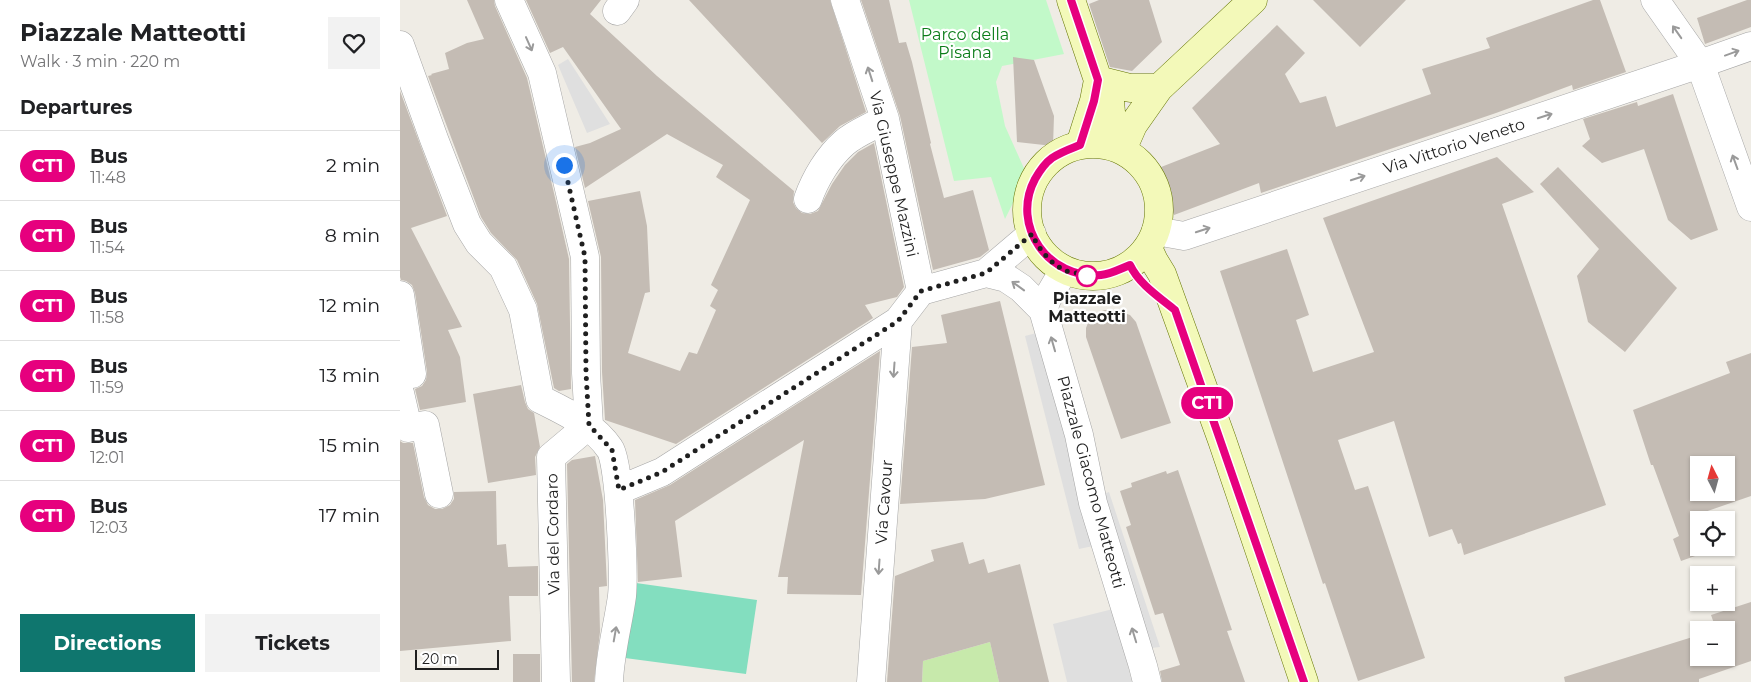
<!DOCTYPE html>
<meta charset="utf-8">
<style>
body{margin:0;font-family:Montserrat,sans-serif;background:#f2f2f2;color:#202124;height:100vh;display:flex;flex-direction:column;font-size:19px;white-space:nowrap}
*{box-sizing:border-box;margin:0}
p{font-size:16px;color:#757577}
.icon{flex:none;width:28px;height:28px;fill:none;stroke:currentColor;stroke-width:2;stroke-linecap:round;stroke-linejoin:round}
.map{position:relative;flex:1;overflow:hidden}
.panel{display:flex;flex-direction:column;background:#fff;width:400px}
.panel>*{flex:none}
.badge{padding:0 10px;border-radius:16px;font-size:18px;line-height:32px}
.needle{width:32px;rotate:354deg}
.controls{position:absolute;left:1290px;top:456px;display:grid;gap:10px}
.controls a{display:grid;place-items:center;width:45px;height:45px;border-radius:0px;background:#fff;box-shadow:0 1px 4px #0004;font-size:25px}
.scale{position:absolute;left:15px;bottom:12px;width:84px;box-sizing:border-box;padding-left:5px;border:2px solid #1f1f1f;border-top:0;font-size:14px;line-height:18px;white-space:nowrap;color:#1f1f1f;-webkit-text-stroke:4px #fff;paint-order:stroke}
.you{position:absolute;width:25px;height:25px;margin:-12px;border:4px solid #fff;border-radius:50%;background:#1a73e8;box-shadow:0 0 0 8px #1a73e833}
.map>.badge{position:absolute;translate:-50% -50%;box-shadow:0 0 0 2px #fff}
h2{padding:0 20px;font-size:19px;line-height:45px}
.round{display:grid;place-items:center;flex:none;width:52px;height:52px;border-radius:0px;background:#f2f2f2}
.summary{display:flex;align-items:center;justify-content:space-between;height:85px;padding:0 20px}
h1{font-size:24px;font-weight:700;line-height:38px}
.button{display:flex;gap:10px;margin-top:auto;padding:10px 20px}
.button a{flex:1;height:58px;border-radius:0px;background:#0f766e;color:#fff;font-size:20px;font-weight:700;line-height:58px;text-align:center}
.button a+a{background:#f2f2f2;color:#202124}
ul{padding:0;list-style:none}
li{display:flex;align-items:center;gap:15px;height:70px;padding:0 20px;border-top:1px solid #e0e0e0}
li div{flex:1}
li b{display:block;font-size:19px}
li em{font-style:normal}
li .badge{min-width:55px;font-weight:700;text-align:center}
main{display:flex;flex:1;min-height:0}
.map>svg:first-child{display:block}
.grass{fill:#c7e9ab}
.park{fill:#c2f9c9}
.pitch{fill:#83debf}
.parking{fill:#dfdfdf}
.building{fill:#c4bcb4;fill-rule:evenodd}
.lines{fill:none;stroke-linecap:round;stroke-linejoin:round}
.street-casing{stroke:#a6a6a6;stroke-width:29}
.secondary-casing{stroke:#657605;stroke-width:29}
.street{stroke:#fff;stroke-width:28}
.secondary{stroke:#f3f9b9;stroke-width:28}
.oneway{stroke:#9a9a9a}
.line-casing{stroke:#fff;stroke-width:11}
.line{stroke:#e6007e;stroke-width:8}
.walk{stroke:#1f1f1f;stroke-width:5;stroke-dasharray:0 9}
.stop-dot{fill:#fff;stroke:#e6007e;stroke-width:2.5}
.labels{text-anchor:middle;dominant-baseline:central;stroke-width:4.5;stroke-linejoin:round;paint-order:stroke}
.park-label{font-size:16px;fill:#0c7d1a;stroke:#fff}
.street-label{font-size:16px;fill:#1f1f1f;stroke:#fff}
.stop-label{font-size:16px;font-weight:bold;fill:#1f1f1f;stroke:#fff}
</style>
<main>
<section class="panel">
<div class="summary"><div><h1>Piazzale Matteotti</h1><p>Walk · 3 min · 220 m</p></div><a class="round"><svg class="icon" aria-label="heart" viewBox="0 0 24 24"><path d="M12 20l-8-8c-3-5 5-10 8-4 3-6 11-1 8 4z"/></svg></a></div>
<h2>Departures</h2>
<ul>
<li><span class="badge" style="background:#e6007e;color:#fff">CT1</span><div><b>Bus</b><p>11:48</p></div><em>2 min</em></li>
<li><span class="badge" style="background:#e6007e;color:#fff">CT1</span><div><b>Bus</b><p>11:54</p></div><em>8 min</em></li>
<li><span class="badge" style="background:#e6007e;color:#fff">CT1</span><div><b>Bus</b><p>11:58</p></div><em>12 min</em></li>
<li><span class="badge" style="background:#e6007e;color:#fff">CT1</span><div><b>Bus</b><p>11:59</p></div><em>13 min</em></li>
<li><span class="badge" style="background:#e6007e;color:#fff">CT1</span><div><b>Bus</b><p>12:01</p></div><em>15 min</em></li>
<li><span class="badge" style="background:#e6007e;color:#fff">CT1</span><div><b>Bus</b><p>12:03</p></div><em>17 min</em></li>
</ul>
<div class="button"><a>Directions</a><a>Tickets</a></div>
</section>
<div class="map">
<svg width="1351" height="682" viewBox="0 0 1351 682">
<rect width="100%" height="100%" fill="#efece5"/>
<!-- grass -->
<path class="grass" d="M590 642 599 682H522L523 661Z"/>
<!-- park -->
<path class="park" d="M509 0H646L664 54 602 66 596 82 605 126 627 175 605 219 591 177 554 181Z"/>
<!-- pitch -->
<path class="pitch" d="M236 583 357 600 346 674 225 658Z"/>
<!-- parking -->
<path class="parking" d="M168 59 210 124 187 133 158 65Z
M644 331 698 545 679 549 625 336Z
M709 492 760 647 751 648 704 494Z
M713 609 732 682H667L653 624Z"/>
<!-- building -->
<path class="building" d="M67 0H94L95 6 127 78 157 206H156H157L169 259 171 389 159 391 154 388 137 304 117 260 91 233 81 217 28 76 32 75 31 74 49 69 45 53 67 43 84 39Z
M126 0H201L190 14 257 76 394 191 393 202 396 208 402 213 410 214 418 211 432 184 445 165 458 152 474 143 504 287 497 297 465 305 473 318 276 444 205 420 202 372 201 257 188 201 240 191 247 226 250 292 245 293 228 353 280 371 289 352 297 354 316 310 310 306 318 290 311 285 350 200 316 177 323 165 267 134 185 188 175 147 190 143 221 129 163 47 150 53Z
M289 0H430L466 112 440 126 422 143Z
M461 0H489L499 43 506 42 512 62 531 143 530 144 544 198 573 190 589 250 580 257 533 270 500 116Z
M699 0H749L762 42 732 71 710 67 689 4Z
M913 0H1006L960 47Z
M1193 0H1200L1226 72 1173 90 1172 85 1096 113 861 193 859 183 774 215 756 169 820 144 792 108 877 25 905 53 885 74 900 103 926 96 936 127 1031 94 1022 69 1090 48 1086 38Z
M1347 0H1351V27L1305 44 1297 18Z
M613 57 634 60 654 116 653 146 617 142Z
M0 91 47 216 11 228 62 327 48 330 60 357 66 402 20 410 15 389 22 386 26 380 27 372 15 293 12 285 6 281 1 280 0 277Z
M1273 94 1318 230 1291 240 1268 220 1244 149 1202 163 1182 146 1190 139 1183 119 1237 102 1238 106Z
M1097 157 1134 192 1102 204 1206 505 1064 555 1061 543 1058 544 1052 529 1029 537 994 421 938 440 955 490 968 486 1025 658 958 681 925 583 923 584 820 271 887 249 909 315 896 320 913 372 974 352 923 218Z
M1158 167 1277 288 1225 352 1188 322 1177 276 1199 249 1140 184Z
M600 301 645 485 585 499 500 504 512 347 547 343 541 315Z
M705 310 721 312 730 315 736 322 771 423 721 439 686 337V328L690 318 695 313Z
M480 351 461 595 387 594 388 577H378L404 440 275 521 282 577 238 582 235 500 270 485Z
M1351 353V496L1296 515 1299 522V548H1308L1309 551 1281 561 1273 539 1279 536 1253 465H1251L1233 410 1330 373 1326 362ZM1299 465H1326V492H1299Z
M121 385 125 402 128 409 134 413 140 447 135 457 136 475 88 483 73 394Z
M0 441 3 443H13L24 497 28 505 35 509H42L50 505 54 499V492L96 491 97 545 106 544 108 567 138 566V596H109L111 641 0 651Z
M195 456 203 500 207 586 199 587 200 632 194 682H172L167 464 172 460Z
M778 470 832 630 827 631 845 682H762L760 671 780 665 763 613 755 615 726 527 731 525 720 491 732 487 731 483 766 471 767 474Z
M563 542 569 564 584 559 588 573 620 564 649 682H599L590 642 523 661 522 682H487L495 576 534 561 531 550Z
M1351 602V661L1299 679V682H1165L1164 677 1299 635V658H1326V630H1312L1316 629 1311 615Z
M113 654H140V682H113Z"/>
<g class="lines">
<!-- street casing -->
<g class="street-casing">
<path id="street" d="M109 0 142 73 185 257 186 373 189 425
M445 0 485 119 521 291
M1255 0 1300 64 1351 207
M217 11 225 0
M0 45 34 139 67 224 79 243 103 267 123 310 140 399C166 412 193 424 210 449 220 462 224 576 222 596 218 625 210 653 209 682
M408 199C415 179 428 157 444 143 455 133 472 127 485 119
M756 231 784 236 1300 64 1351 46
M586 273 606 278 621 288 643 310 679 435 693 503 743 666 747 682
M521 291 586 273 632 234
M0 295 12 374 0 376
M643 310 647 299 664 270
M0 393 8 428 25 425 39 494
M219 490 262 472 498 321 521 291
M156 682 151 457 189 425
M471 682 498 321"/>
</g>
<!-- secondary casing -->
<g class="secondary-casing">
<path id="secondary" d="M671 0 698 80 710 101 714 147
M698 80 730 88H759
M627 210a66 66 0 1 1 132 0a66 66 0 1 1-132 0Z
M680 145 694 101 698 80
M722 150 733 125 759 88 853 0
M748 248 754 261 762 274 822 440 904 682"/>
</g>
<!-- street -->
<use href="#street" class="street"/>
<!-- secondary -->
<use href="#secondary" class="secondary"/>
</g>
<!-- one-way arrows -->
<defs><path id="oneway-shaft" d="M-6 0H5M1.5-3L5.5 0L1.5 3" fill="none" stroke-width="1.6" stroke-linecap="round" stroke-linejoin="round" transform="scale(1.25)"/></defs>
<g class="oneway">
<use href="#oneway-shaft" transform="translate(1277 32) rotate(-125)"/>
<use href="#oneway-shaft" transform="translate(129 44) rotate(66)"/>
<use href="#oneway-shaft" transform="translate(1332 53) rotate(-20)"/>
<use href="#oneway-shaft" transform="translate(470 74) rotate(-108)"/>
<use href="#oneway-shaft" transform="translate(1145 116) rotate(-18)"/>
<use href="#oneway-shaft" transform="translate(1335 162) rotate(-110)"/>
<use href="#oneway-shaft" transform="translate(958 178) rotate(-18)"/>
<use href="#oneway-shaft" transform="translate(803 230) rotate(-18)"/>
<use href="#oneway-shaft" transform="translate(618 286) rotate(-144)"/>
<use href="#oneway-shaft" transform="translate(653 344) rotate(-106)"/>
<use href="#oneway-shaft" transform="translate(494 370) rotate(94)"/>
<use href="#oneway-shaft" transform="translate(479 567) rotate(94)"/>
<use href="#oneway-shaft" transform="translate(215 634) rotate(-80)"/>
<use href="#oneway-shaft" transform="translate(734 635) rotate(-107)"/>
</g>
<g class="lines">
<!-- line casing -->
<g class="line-casing">
<path id="line" d="M671 0 698 80 694 101 680 145C670 149 661 152 652 158 645 163 639 172 635 179 610 226 649 280 701 275 711 274 720 269 730 265 739 284 759 297 775 310L904 682"/>
</g>
<!-- line -->
<use href="#line" class="line"/>
<!-- walk -->
<path class="walk" d="M164 165 185 257 186 373 189 425 212 450 219 490 262 472 498 321 521 291 586 273 632 234C638 248 650 263 664 270 671 273 681 273 687 276"/>
</g>
<!-- markers -->
<circle class="stop-dot" cx="687" cy="276" r="10"/>
<g class="labels">
<!-- park labels -->
<g class="park-label">
<text x="565" y="34">Parco della<tspan x="565" dy="18">Pisana</tspan></text>
</g>
<!-- street labels -->
<g class="street-label">
<text transform="translate(1054 146) rotate(-18)">Via Vittorio Veneto</text>
<text transform="translate(494 174) rotate(77)">Via Giuseppe Mazzini</text>
<text transform="translate(691 482) rotate(75)">Piazzale Giacomo Matteotti</text>
<text transform="translate(484 502) rotate(-86)">Via Cavour</text>
<text transform="translate(153 534) rotate(-91)">Via del Cordaro</text>
</g>
<!-- stop labels -->
<g class="stop-label">
<text x="687" y="298">Piazzale<tspan x="687" dy="18">Matteotti</tspan></text>
</g>
</g>
</svg>
<div class="controls">
<a><svg class="needle" viewBox="-14 -14 28 28"><path d="M0-13l5 13h-10z" fill="#e53935"/><path d="M0 13l5-13h-10z" fill="#757577"/></svg></a>
<a><svg class="icon" aria-label="locate" viewBox="0 0 24 24"><circle cx="12" cy="12" r="6"/><path d="M12 2v4M12 18v4M2 12h4M18 12h4"/></svg></a>
<a>+</a>
<a>−</a>
</div>
<div class="scale">20 m</div>
<div class="you" style="left:164px;top:165px"></div>
<b class="badge" style="left:807px;top:403px;background:#e6007e;color:#fff">CT1</b>
</div>
</main>
